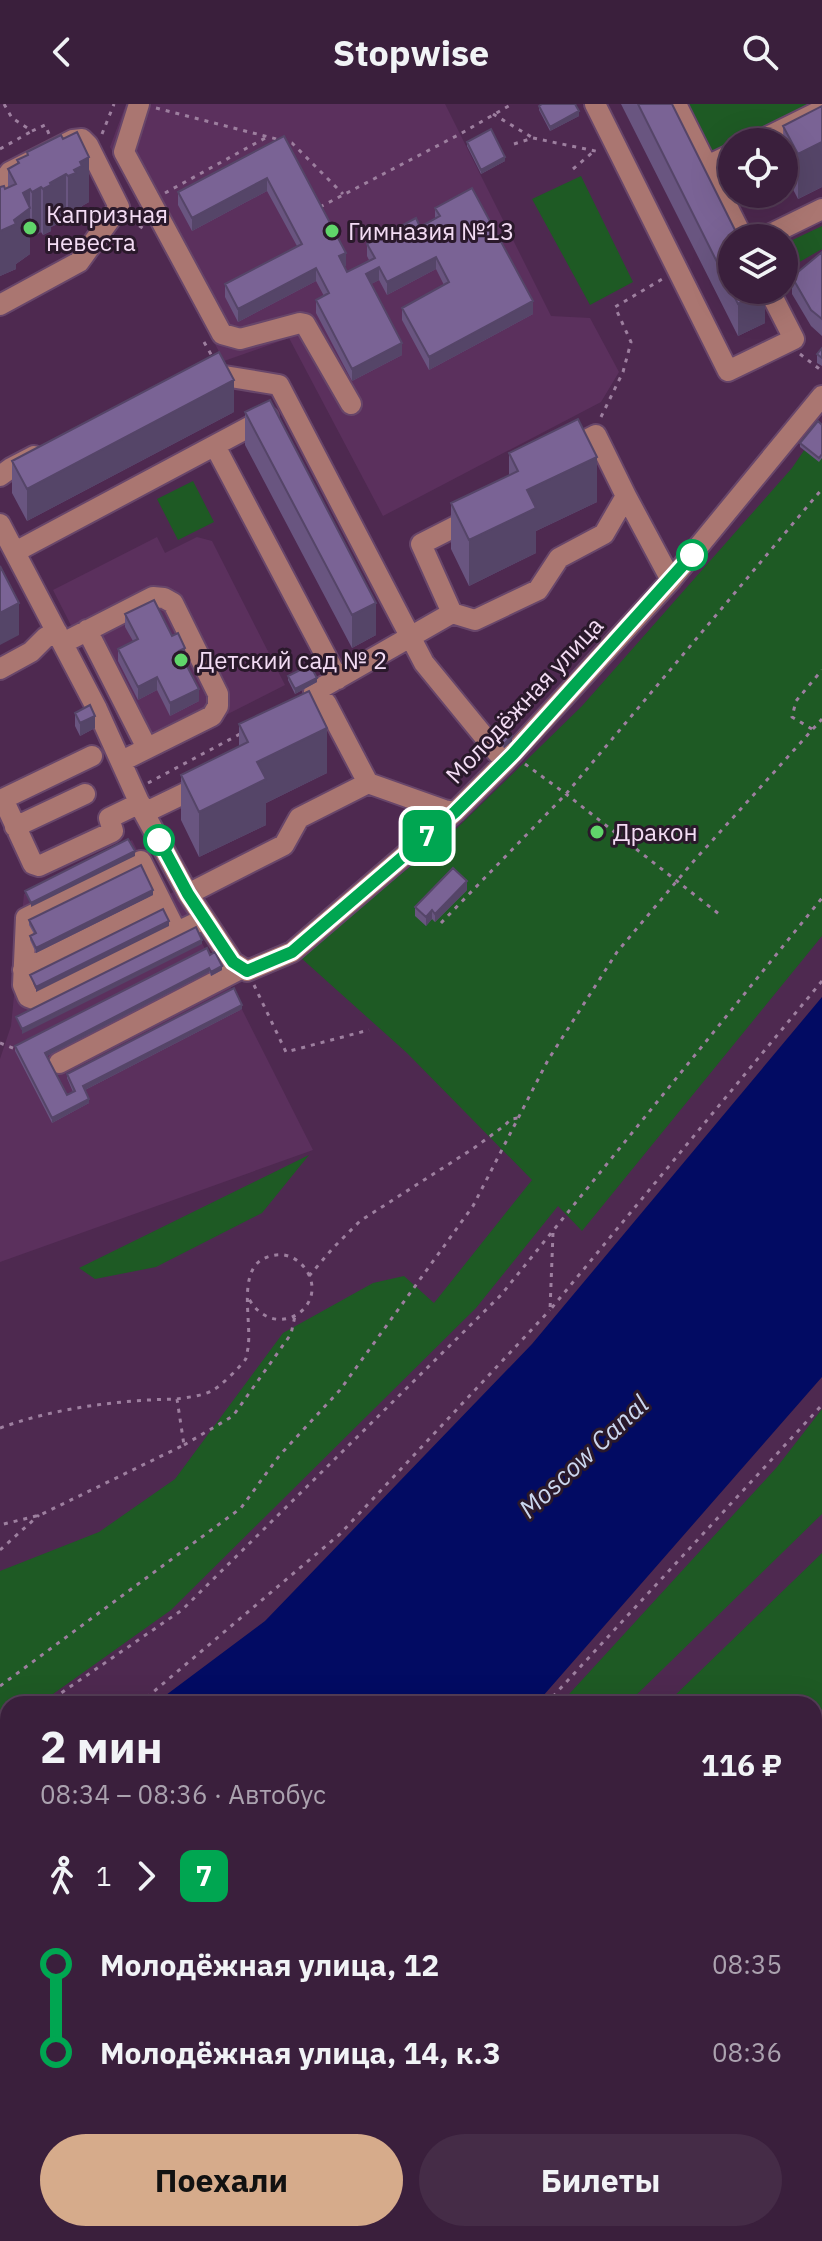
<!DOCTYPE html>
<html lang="ru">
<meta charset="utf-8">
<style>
body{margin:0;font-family:"IBM Plex Sans",sans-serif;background:#452c47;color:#f1f3f6;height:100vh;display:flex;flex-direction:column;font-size:30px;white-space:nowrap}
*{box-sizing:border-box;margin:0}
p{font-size:26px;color:#aba2af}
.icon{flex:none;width:44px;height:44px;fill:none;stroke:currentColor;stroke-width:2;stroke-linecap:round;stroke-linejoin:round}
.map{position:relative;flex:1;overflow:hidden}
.drawer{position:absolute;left:0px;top:1592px;width:822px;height:546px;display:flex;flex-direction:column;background:#3a1f3c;border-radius:24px 24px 0 0;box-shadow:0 8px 32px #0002,0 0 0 2px #543d56}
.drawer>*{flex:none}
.badge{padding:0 16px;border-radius:12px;font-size:28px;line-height:52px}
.buttons{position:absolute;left:718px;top:24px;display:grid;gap:16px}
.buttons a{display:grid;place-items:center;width:80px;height:80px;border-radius:50%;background:#3a1f3c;box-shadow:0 8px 32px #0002,0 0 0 2px #543d56;font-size:40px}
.map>.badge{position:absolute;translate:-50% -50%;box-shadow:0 0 0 4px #fff}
.legs{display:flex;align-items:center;gap:12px;height:88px;padding:0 40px;font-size:26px}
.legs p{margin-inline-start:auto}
.head{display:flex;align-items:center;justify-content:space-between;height:136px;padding:0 40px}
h1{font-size:44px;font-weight:700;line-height:60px}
.cta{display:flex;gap:16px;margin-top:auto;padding:16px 40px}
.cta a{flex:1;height:92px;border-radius:48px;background:#d6ab8b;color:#111;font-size:32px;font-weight:700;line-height:92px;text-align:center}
.cta a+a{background:#452c47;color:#f1f3f6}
ul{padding:0 40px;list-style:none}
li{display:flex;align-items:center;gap:28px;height:88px;font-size:30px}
li i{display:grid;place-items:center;width:12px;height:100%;margin:0 10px;background:currentColor}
li i::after{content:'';width:20px;height:20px;margin:-10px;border:6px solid;border-radius:50%;background:#3a1f3c}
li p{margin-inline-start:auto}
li:first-child i{background:linear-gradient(#0000 50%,currentColor 0)}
li:last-child i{background:linear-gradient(currentColor 50%,#0000 0)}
header{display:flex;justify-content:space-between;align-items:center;height:104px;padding:0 40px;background:#3a1f3c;font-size:36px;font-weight:700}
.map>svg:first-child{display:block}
.built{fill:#5b305d}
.green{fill:#1e5a24}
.water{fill:#020b63}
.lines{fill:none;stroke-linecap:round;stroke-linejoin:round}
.minor-casing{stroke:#68466a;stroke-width:24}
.path{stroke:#9d7f9f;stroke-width:3;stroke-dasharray:4 6;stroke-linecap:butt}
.minor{stroke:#aa7671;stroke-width:20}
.wall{fill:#695580}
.shaded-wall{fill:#554568}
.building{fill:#7a6395;stroke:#554568;stroke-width:2}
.line-1-casing{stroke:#fff;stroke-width:18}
.line-1{stroke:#00a651;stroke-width:12}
.poi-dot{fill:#60d56a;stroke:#2a192b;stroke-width:3}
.stop-1-dot{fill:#fff;stroke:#00a651;stroke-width:4}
.labels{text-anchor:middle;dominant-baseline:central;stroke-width:6;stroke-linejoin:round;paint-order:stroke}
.poi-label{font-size:24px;fill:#f3dcf4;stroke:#2a192b;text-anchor:start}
.street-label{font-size:24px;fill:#f3dcf4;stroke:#2a192b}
.water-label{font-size:26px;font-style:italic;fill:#cbd7ef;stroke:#2a192b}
</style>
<header><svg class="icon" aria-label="back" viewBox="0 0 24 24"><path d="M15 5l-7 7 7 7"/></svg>Stopwise<svg class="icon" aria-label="search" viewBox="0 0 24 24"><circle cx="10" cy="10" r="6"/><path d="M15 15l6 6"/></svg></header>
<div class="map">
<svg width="822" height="2137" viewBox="0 0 822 2137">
<rect width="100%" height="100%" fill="#4e2950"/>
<!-- built -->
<path class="built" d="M126 0H445L551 212 590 214 619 268 601 298 383 412 289 234 224 257 110 43Z
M157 433 165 449 197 433 212 437 285 581 139 655 53 486Z
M132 736 161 794 176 787 210 855 215 852 313 1046 0 1158V955L11 922 24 790Z"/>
<!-- green -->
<path class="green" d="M687 0H814L736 38H732V40L712 49Z
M581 72 633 178 590 201 532 95Z
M822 122V145L784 167V140Z
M822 320V832L582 1127 558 1102 476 1204 171 1506 39 1600H8V1622L0 1628V1467L99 1428 175 1375 283 1229 373 1179 404 1172 434 1199 532 1076 407 949 300 853 457 724 582 602 792 364Z
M193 377 214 418 178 436 157 395Z
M309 1051 262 1109 156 1163 95 1175 79 1164Z
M822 1305V1410L627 1600H560L777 1363Z
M822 1449V1859L814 1865V1600H666Z
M8 2126V2130H435L425 2137H0V2131Z"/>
<!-- water -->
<path class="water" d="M822 893V1273L536 1600H154L265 1517 532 1240Z
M8 1709V1965L0 1969V1715Z"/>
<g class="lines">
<!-- minor casing -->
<g class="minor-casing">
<path id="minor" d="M139 0 124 48 222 230 240 235 300 219 305 220 351 300
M595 0 728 267 794 235 769 186
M676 0 743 134
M757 38 822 6
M707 62 732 50
M0 80 10 68 73 36 82 35 88 41 119 103 79 158 0 201
M763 134 822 105
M206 269 279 281 424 559 505 658
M215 342 338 575
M0 372 11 364 34 352
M626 392 671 476
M0 420 97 605 144 709 188 790 233 858 247 867 292 848 455 708 505 658 671 476 822 292
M15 448 268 313
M452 509 421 440 474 413
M87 526 147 644
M63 539 153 493 164 494 173 499 218 590V602L212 612 122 657
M0 565 31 548 46 533 57 528
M314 588 452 509 475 516 538 486 559 454 604 430 626 392 596 331 565 347
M92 652 3 695 33 760 39 762 112 728 113 727 109 714 140 699
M368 679 444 706 455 708
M144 709 204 680
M15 723 85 690
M188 790 284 741 299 714 368 679 326 599 293 615
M177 829 141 757 26 814 23 881 28 893 36 896 204 815
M23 866 161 798
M59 959 242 864
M814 1746 822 1739
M814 1887 822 1882
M609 2130 614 2137
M456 2137 466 2130"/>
</g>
<!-- path -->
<path class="path" d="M4 0 12 14 32 27 45 21 49 30
M156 4 292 39 343 90
M493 10 533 34
M102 30 114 0
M514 40 533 34 600 48
M0 45 32 27
M573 65 593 48
M165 89 267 33
M320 103 460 30 512 0
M131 116 144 125
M204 238 212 252
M800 250 822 267
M601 313 623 268 631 238 615 203 664 174
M812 625 792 613 796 597 822 566
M525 660 566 690 719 810
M148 679 240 630
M441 819 566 690 822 385
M254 881 286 948 369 926
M0 939 15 945
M553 1129 550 1206 822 877
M309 1172 333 1144 360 1117 474 1044 504 1022 511 1015 518 1014
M177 1295C188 1293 204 1292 213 1286 220 1283 241 1262 245 1256 247 1254 247 1248 248 1244 252 1218 238 1172 261 1156 268 1152 276 1150 284 1151 295 1153 303 1160 308 1169 327 1205 274 1238 249 1195
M0 1324C55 1304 118 1296 177 1295L184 1341 40 1411 0 1421
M184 1341 233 1312 291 1230 295 1212
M0 1446 39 1411
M0 1582 241 1404 279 1352 340 1286 473 1102 548 956 617 848 692 759 822 615
M45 1600 182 1506 501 1191 822 794
M139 1600 340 1430 550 1206
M546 1600 822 1301
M0 1631 8 1625
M0 1697 8 1691
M0 2011 8 2006
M0 2113 8 2108"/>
<!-- minor -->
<use href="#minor" class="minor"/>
</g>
<!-- wall -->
<path class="wall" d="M621 0H672L765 219 738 232Z
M539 2 579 12 550 27 539 6Z
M822 2V83L798 95 784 68 783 22Z
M61 31 89 98 82 102V108L76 111V114L68 118 66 116 51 123V127L43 131 41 128 32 133 30 131V150L16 160V165L0 172 5 85 8 84V65L17 60V56L27 51V48Z
M284 32 346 162H344L347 168 369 156 367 152V140L420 123 435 115V104L533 210 429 266 402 216V204L444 181 436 165 387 191 379 176 371 180 402 251 352 277 316 209V196L324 192 316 177 238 218 225 193V180L297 142 267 87 192 127 178 101V88Z
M467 38 505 57 481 70 467 42Z
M822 148V232L811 222 792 190V173Z
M822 244V262L817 259V250Z
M234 308 27 417 12 389V357Z
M245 308 376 531 352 544 245 341Z
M822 321V354L819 358 800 343V339Z
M509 349 597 398 536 427V449L469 482 451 445V399L509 371Z
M125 510 172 532 185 556 199 597 170 612 157 586 138 596 118 557V545L133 537 125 523Z
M288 572 317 578 295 590 288 576Z
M75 609 95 624 80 632 75 622Z
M239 620 327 669 266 699V721L199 753 181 716V671L239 643Z
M494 630 512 637 504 644 494 634Z
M467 786 435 818 432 815 426 822 415 812V803Z
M153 791 36 849 30 836V832L34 830 29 821V816Z
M210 851 222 866 211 872 209 868 47 952 67 991 73 988 67 974V970L242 905 85 986 89 999 52 1019 15 947V942Z
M36 2130H91L92 2137H36Z"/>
<!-- shaded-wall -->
<path class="shaded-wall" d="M579 7V12L550 27V23Z
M822 38V83L798 95V50Z
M89 53V98L82 102V108L76 111V114L68 118V72L74 66 80 58Z
M505 53V57L481 70V66Z
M66 70V116L51 123V127L43 131V85L50 79Z
M267 74V87L192 127V114Z
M41 83V128L32 133V88Z
M30 85V150L16 160V165L0 172V127L14 116 23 89Z
M346 149V162L339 165V152Z
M436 153V165L387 191V178Z
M379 163V176L366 183V170Z
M316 164V177L238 218V205Z
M765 186V219L738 232V200Z
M533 197V210L429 266V253Z
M402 239V251L352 277V265Z
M234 276V308L27 417V385Z
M597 353V398L536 427V449L469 482V436L527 386Z
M19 499V531L0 541V509Z
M376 499V531L352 544V511Z
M185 544V556L179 560V547Z
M157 573V586L138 596V583Z
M317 574V578L295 590V585Z
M199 585V597L170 612V599Z
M95 612V624L80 632V619Z
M327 624V669L266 699V721L199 753V708L257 658Z
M512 632V637L504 644V640Z
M135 747V752L31 803V799Z
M467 777V786L435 818V810Z
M153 786V791L36 849V844Z
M432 806V815L426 822V813Z
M169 817V822L36 888V883Z
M202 836V840L22 930V925Z
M222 862V866L211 872V868Z
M209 864V868L45 953V949Z
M242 901V905L83 987V982Z
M89 995V999L52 1019V1014Z
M822 1655V1663L815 1669V1661Z
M349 2130H360L349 2136Z"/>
<!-- building -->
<path class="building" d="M542 0H575L579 7 550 23 539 2Z
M638 0H672L739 134H732V186H765L738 200Z
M822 2V38L798 50 783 22Z
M491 25 505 53 481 66 467 38Z
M77 28 89 53 80 58 82 62 74 66 76 69 68 72 66 70 50 79 51 81 43 85 41 83 32 88 30 85 23 89 30 104 14 116 16 120 0 127V83L4 82 5 85 16 80 8 65 19 59 17 56 28 51 27 48 61 31 63 35Z
M284 32 346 149 339 152 347 168 375 154 367 140 416 114 420 123 440 112 435 104 472 84 533 197 429 253 402 204 449 178 436 153 387 178 379 163 366 170 402 239 352 265 316 196 329 189 316 164 238 205 225 180 302 140 267 74 192 114 178 88Z
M822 148V215L811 206 792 173Z
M822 244V254L817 250Z
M219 248 234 276 27 385 12 357Z
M270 296 376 499 352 511 245 308Z
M578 315 597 353 527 386 536 404 469 436 451 399 518 367 509 349Z
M818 317 822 321V350L819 354 800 339Z
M0 462 19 499 0 509Z
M154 496 172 532 178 529 185 544 179 547 199 585 170 599 157 573 138 583 118 545 138 535 125 510Z
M310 561 317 574 295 585 288 572Z
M309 587 327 624 257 658 266 675 199 708 181 671 248 638 239 620Z
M90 601 95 612 80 619 75 609Z
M502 622 512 632 504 640 494 630Z
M128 735 135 747 31 799 25 787Z
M141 761 153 786 36 844 30 832 36 829 29 816Z
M453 764 467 777 435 810 432 806 426 813 415 803Z
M163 805 169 817 36 883 30 871Z
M196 823 202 836 22 925 16 913Z
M207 844 210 851 215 848 222 862 211 868 209 864 45 949 67 991 75 987 67 970 234 884 242 901 83 982 89 995 52 1014 15 942Z
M822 1633V1655L815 1661 814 1640Z
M38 2130H91L92 2132 85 2137H42Z
M570 2131 574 2137H562Z
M309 2132 311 2137H300Z"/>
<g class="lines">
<!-- line-1 casing -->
<g class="line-1-casing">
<path id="line-1" d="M159 736 188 790 219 837 233 858 247 867 292 848 455 708 513 650 692 451"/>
</g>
<!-- line-1 -->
<use href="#line-1" class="line-1"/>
</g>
<!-- markers -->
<g class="poi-dot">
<circle cx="30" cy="124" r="8"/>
<circle cx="332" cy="127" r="8"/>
<circle cx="181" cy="556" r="8"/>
<circle cx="597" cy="728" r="8"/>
</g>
<g class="stop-1-dot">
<circle cx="692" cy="451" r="14"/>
<circle cx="159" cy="736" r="14"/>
</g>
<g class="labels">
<!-- poi labels -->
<g class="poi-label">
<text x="46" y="110">Капризная<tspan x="46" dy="28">невеста</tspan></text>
<text x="348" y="127">Гимназия №13</text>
<text x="197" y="556">Детский сад № 2</text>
<text x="613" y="728">Дракон</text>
</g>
<!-- street labels -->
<g class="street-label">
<text transform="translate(524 596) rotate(-47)">Молодёжная улица</text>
</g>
<!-- water labels -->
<g class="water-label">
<text transform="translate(583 1352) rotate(-43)">Moscow Canal</text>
</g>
</g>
</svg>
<div class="buttons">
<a><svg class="icon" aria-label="locate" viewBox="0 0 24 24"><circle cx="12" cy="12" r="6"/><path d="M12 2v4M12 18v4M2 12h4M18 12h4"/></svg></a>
<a><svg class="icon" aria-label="layers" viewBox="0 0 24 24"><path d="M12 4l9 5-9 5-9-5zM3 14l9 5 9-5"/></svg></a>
</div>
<b class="badge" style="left:427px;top:732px;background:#00a651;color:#fff">7</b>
<section class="drawer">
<div class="head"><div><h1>2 мин</h1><p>08:34 – 08:36 · Автобус</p></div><b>116 ₽</b></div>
<div class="legs"><svg class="icon" aria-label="walk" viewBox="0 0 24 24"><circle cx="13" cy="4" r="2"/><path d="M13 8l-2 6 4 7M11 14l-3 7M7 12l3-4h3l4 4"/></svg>1<svg class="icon" aria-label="forward" viewBox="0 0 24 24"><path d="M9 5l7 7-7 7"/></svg><b class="badge" style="background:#00a651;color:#fff">7</b></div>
<ul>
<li><i style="color:#00a651"></i><b>Молодёжная улица, 12</b><p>08:35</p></li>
<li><i style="color:#00a651"></i><b>Молодёжная улица, 14, к.3</b><p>08:36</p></li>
</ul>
<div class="cta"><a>Поехали</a><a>Билеты</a></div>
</section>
</div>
